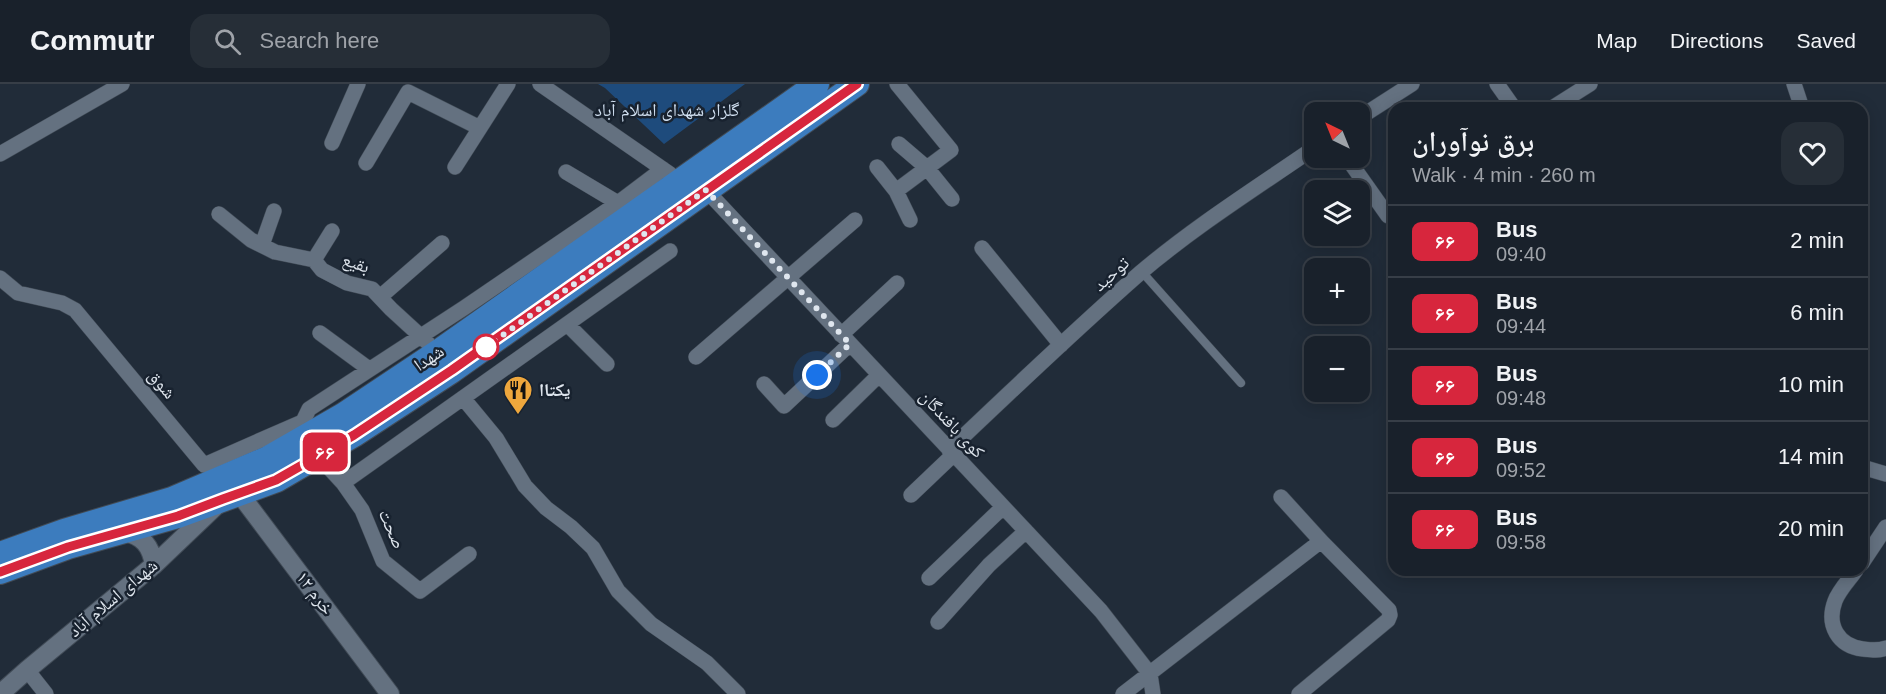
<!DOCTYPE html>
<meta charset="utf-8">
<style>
body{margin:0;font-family:Arial,"Noto Naskh Arabic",sans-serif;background:#262e37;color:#f1f3f6;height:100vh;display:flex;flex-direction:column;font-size:22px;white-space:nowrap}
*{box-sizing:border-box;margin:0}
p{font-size:20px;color:#9fa3a9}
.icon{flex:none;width:33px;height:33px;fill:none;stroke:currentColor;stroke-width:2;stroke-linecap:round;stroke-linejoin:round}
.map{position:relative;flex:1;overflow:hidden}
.side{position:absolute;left:1388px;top:18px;width:480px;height:474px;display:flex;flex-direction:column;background:#19212b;border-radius:18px;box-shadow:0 3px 15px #0003,0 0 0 2px #373e47}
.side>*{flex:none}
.badge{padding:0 12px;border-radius:9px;font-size:21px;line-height:39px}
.needle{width:39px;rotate:317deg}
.tools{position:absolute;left:1304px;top:18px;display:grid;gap:12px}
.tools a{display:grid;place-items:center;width:66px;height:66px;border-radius:12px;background:#19212b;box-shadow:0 3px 15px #0003,0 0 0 2px #373e47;font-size:30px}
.you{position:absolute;width:30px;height:30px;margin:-15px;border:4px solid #fff;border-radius:50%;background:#1a73e8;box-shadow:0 0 0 9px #1a73e833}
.map>.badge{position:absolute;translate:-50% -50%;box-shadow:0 0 0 3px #fff}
.round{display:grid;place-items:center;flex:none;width:63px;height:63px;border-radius:18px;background:#262e37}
.summary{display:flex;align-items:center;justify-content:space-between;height:102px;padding:0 24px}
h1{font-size:28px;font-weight:600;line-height:45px}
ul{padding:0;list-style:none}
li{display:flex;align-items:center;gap:18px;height:72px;padding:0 24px;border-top:2px solid #373e47}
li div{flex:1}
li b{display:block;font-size:22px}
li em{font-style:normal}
li .badge{min-width:66px;font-weight:700;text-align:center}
header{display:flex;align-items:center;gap:36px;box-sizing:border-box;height:84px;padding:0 30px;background:#19212b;border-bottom:2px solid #373e47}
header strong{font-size:28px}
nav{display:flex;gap:33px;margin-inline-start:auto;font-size:21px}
.search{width:420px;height:54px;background:#262e37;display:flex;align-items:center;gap:15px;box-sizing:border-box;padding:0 21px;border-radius:18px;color:#9fa3a9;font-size:22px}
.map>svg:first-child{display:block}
.green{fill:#1e4b7c}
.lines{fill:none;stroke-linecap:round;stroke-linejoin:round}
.service-casing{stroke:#414b56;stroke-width:9}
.minor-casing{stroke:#414b56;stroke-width:16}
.tertiary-casing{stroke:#414b56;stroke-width:20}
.primary-casing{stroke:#414b56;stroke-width:26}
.service{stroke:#647180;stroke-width:8}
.minor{stroke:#647180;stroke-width:15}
.tertiary{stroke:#647180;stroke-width:18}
.primary{stroke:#3c7cbe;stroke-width:24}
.line-casing{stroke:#fff;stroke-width:14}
.line{stroke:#d7263d;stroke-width:9}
.walk{stroke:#dfe6ee;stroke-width:6;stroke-dasharray:0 10.8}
.stop-dot{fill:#fff;stroke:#d7263d;stroke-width:3}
.labels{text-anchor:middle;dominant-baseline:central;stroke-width:5;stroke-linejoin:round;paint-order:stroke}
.park-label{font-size:18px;fill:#d0dff0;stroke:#18222f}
.street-label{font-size:18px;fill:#dfe6ee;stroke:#18222f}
.poi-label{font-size:18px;font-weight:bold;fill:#dfe6ee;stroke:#18222f;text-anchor:start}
</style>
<header>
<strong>Commutr</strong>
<div class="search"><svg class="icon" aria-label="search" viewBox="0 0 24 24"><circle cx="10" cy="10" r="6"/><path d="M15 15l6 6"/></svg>Search here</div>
<nav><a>Map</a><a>Directions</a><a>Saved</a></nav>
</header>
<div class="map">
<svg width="1886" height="610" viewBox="0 0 1886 610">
<rect width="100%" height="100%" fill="#212c39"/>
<!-- green -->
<path class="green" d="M598 0H745L664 60 605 4Z"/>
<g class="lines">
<!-- service casing -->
<g class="service-casing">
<path id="service" d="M1142 188 1241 299"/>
</g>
<!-- minor casing -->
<g class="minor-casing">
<path id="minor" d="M540 0 670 90
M897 0 951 66 896 107 910 136
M1497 0 1514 24
M1794 0 1802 24
M1552 24 1590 0
M1359 34 1412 0
M332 59 358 0
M899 60 927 84 952 115
M0 70 122 0
M1347 74 1388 132 1394 128
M366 79 408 8 480 44
M455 83 508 0
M877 83 896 107
M566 88 618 119
M706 106 1101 527 1150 590 1153 610
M219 130 251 156 275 168 314 176 322 186 347 199 372 205 391 225 427 258
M262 161 274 127
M982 164 1061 261
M314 176 332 147
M0 194 18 209 62 219 75 226 204 381 302 338
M380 213 442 159
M567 240 607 280
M320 249 369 285
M841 251 897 199
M696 273 855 136
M764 300 784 322 850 260
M463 314 496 354 525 402 546 424 571 443 593 464 618 507 651 540 707 579 738 610
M833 336 879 291
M293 358 309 325 464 224 618 119 663 85
M949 366C1012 306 1075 246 1140 189 1194 143 1256 104 1314 64
M318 372 343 399 362 426 383 477 420 507 469 470
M1862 383 1886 390
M343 399 670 167
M911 411 954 370
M1281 413 1321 457 1389 526 1390 531 1388 536 1299 610
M1862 479 1886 443
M1856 486C1850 495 1839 506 1835 517 1826 541 1838 562 1863 565 1872 566 1878 567 1886 564
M929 494 1003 423
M938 538 989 481 1026 447
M27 586 46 610
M1123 610 1321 457"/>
</g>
<!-- tertiary casing -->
<g class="tertiary-casing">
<path id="tertiary" d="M239 409 390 610
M124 448C143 452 151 462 154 481
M0 610 27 586 154 481 218 420"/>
</g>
<!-- primary casing -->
<g class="primary-casing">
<path id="primary" d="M0 470 64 447 172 415 268 374 343 331 439 267 817 0
M0 488 68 463 178 432 277 396 354 351 452 287 857 0"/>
</g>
<!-- service -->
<use href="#service" class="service"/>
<!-- minor -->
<use href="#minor" class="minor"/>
<!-- tertiary -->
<use href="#tertiary" class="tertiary"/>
<!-- primary -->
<use href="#primary" class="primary"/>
</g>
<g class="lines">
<!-- line casing -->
<g class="line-casing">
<path id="line" d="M0 488 68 463 178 432 223 415 276 396 318 372 354 351 452 286 857 0"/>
</g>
<!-- line -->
<use href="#line" class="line"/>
<!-- walk -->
<path class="walk" d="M486 263 706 106 850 260 817 291"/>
</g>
<!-- icons -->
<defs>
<g id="restaurant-pin" transform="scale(1.5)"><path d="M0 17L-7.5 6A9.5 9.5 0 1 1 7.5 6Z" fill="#eea73d" stroke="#18222f"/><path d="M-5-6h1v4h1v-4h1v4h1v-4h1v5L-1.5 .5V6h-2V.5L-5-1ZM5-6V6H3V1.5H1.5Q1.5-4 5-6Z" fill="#111"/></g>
</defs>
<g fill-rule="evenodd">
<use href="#restaurant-pin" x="518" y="306"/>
</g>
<!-- markers -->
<circle class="stop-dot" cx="486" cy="263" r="12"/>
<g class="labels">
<!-- park labels -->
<g class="park-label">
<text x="667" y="26">گلزار شهدای اسلام آباد</text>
</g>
<!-- street labels -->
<g class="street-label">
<text transform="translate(356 179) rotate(19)">بقیع</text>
<text transform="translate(1111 190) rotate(-42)">توحید</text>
<text transform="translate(429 274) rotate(-34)">شهدا</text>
<text transform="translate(162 300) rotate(50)">شوق</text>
<text transform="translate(952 340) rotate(47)">کوی بافندگان</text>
<text transform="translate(392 445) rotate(66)">صحت</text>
<text transform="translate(315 509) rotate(53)">خرم ۱۲</text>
<text transform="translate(113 514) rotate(-40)">شهدای اسلام آباد</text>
</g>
<!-- poi labels -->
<g class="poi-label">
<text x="539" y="306">یکتاا</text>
</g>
</g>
</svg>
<div class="tools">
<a><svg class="needle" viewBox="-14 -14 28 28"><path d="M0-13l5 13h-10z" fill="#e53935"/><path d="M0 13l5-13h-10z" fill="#9fa3a9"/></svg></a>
<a><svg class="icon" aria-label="layers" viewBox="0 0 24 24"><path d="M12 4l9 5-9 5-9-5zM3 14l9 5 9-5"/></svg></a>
<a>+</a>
<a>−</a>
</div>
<div class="you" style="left:817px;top:291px"></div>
<b class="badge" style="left:325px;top:368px;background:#d7263d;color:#fff">۶۶</b>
<section class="side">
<div class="summary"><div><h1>برق نوآوران</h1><p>Walk · 4 min · 260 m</p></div><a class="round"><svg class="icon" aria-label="heart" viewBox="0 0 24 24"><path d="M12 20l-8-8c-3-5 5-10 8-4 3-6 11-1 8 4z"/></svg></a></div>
<ul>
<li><span class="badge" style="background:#d7263d;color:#fff">۶۶</span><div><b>Bus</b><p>09:40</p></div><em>2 min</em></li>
<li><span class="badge" style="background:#d7263d;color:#fff">۶۶</span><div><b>Bus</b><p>09:44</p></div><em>6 min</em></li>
<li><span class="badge" style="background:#d7263d;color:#fff">۶۶</span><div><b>Bus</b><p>09:48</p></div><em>10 min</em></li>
<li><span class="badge" style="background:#d7263d;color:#fff">۶۶</span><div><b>Bus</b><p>09:52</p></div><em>14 min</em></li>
<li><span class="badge" style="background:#d7263d;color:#fff">۶۶</span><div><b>Bus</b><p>09:58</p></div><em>20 min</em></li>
</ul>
</section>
</div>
